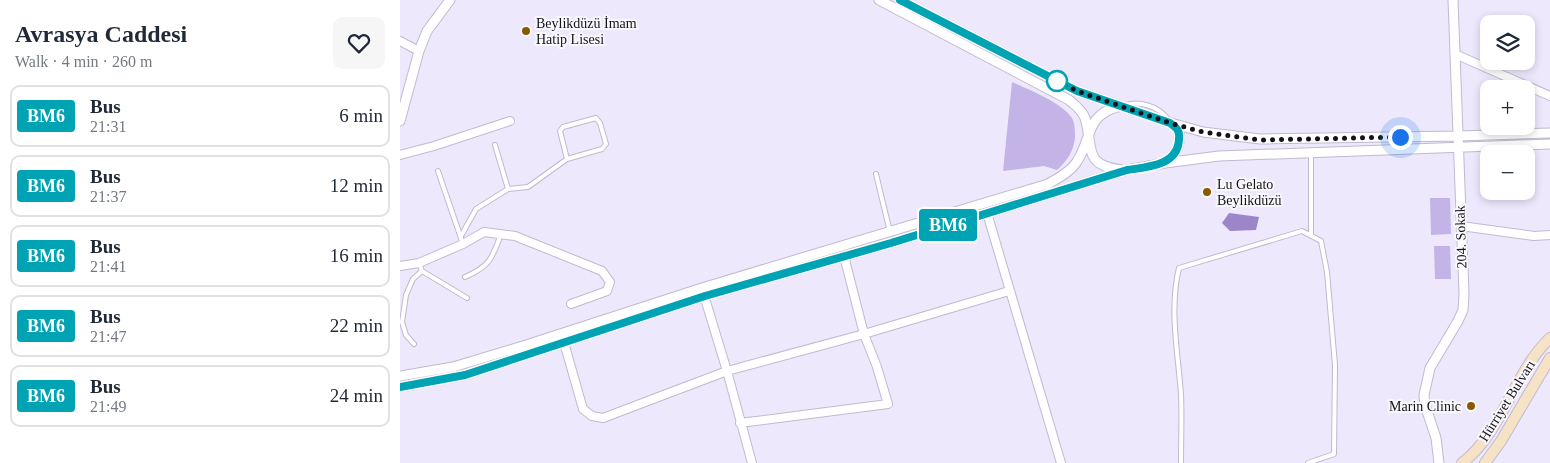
<!DOCTYPE html>
<meta charset="utf-8">
<style>
body{margin:0;font-family:"Times New Roman",serif;background:#f6f6f7;color:#1f2937;height:100vh;display:flex;flex-direction:column;font-size:19px;white-space:nowrap}
*{box-sizing:border-box;margin:0}
p{font-size:16px;color:#747a83}
.icon{flex:none;width:28px;height:28px;fill:none;stroke:currentColor;stroke-width:2;stroke-linecap:round;stroke-linejoin:round}
.map{position:relative;flex:1;overflow:hidden}
.details{display:flex;flex-direction:column;background:#fff;width:400px}
.details>*{flex:none}
.badge{padding:0 10px;border-radius:4px;font-size:18px;line-height:32px}
.controls{position:absolute;left:1080px;top:15px;display:grid;gap:10px}
.controls a{display:grid;place-items:center;width:55px;height:55px;border-radius:10px;background:#fff;box-shadow:0 2px 8px #0003;font-size:25px}
.you{position:absolute;width:25px;height:25px;margin:-12px;border:4px solid #fff;border-radius:50%;background:#1a73e8;box-shadow:0 0 0 8px #1a73e833}
.map>.badge{position:absolute;translate:-50% -50%;box-shadow:0 0 0 2px #fff}
.round{display:grid;place-items:center;flex:none;width:52px;height:52px;border-radius:10px;background:#f6f6f7}
.headline{display:flex;align-items:center;justify-content:space-between;height:85px;padding:0 15px}
h1{font-size:24px;font-weight:600;line-height:38px}
ul{padding:0;list-style:none}
li{display:flex;align-items:center;gap:15px;height:62px;margin:0 10px 8px;padding:0 5px;border:2px solid #e0e1e3;border-radius:10px}
li div{flex:1}
li b{display:block;font-size:19px}
li em{font-style:normal}
li .badge{min-width:55px;font-weight:700;text-align:center}
main{display:flex;flex:1;min-height:0}
.map>svg:first-child{display:block}
.green{fill:#c3b3e7}
.water{fill:#9c85c8}
.lines{fill:none;stroke-linecap:round;stroke-linejoin:round}
.service-casing{stroke:#c0bacf;stroke-width:6}
.minor-casing{stroke:#c0bacf;stroke-width:10}
.tertiary-casing{stroke:#c0bacf;stroke-width:11}
.secondary-casing{stroke:#c0bacf;stroke-width:12}
.service{stroke:#fff;stroke-width:4}
.minor{stroke:#fff;stroke-width:8}
.tertiary{stroke:#fff;stroke-width:9}
.secondary{stroke:#f6e2c5;stroke-width:10}
.line-casing{stroke:#fff;stroke-width:11}
.line{stroke:#00a3b4;stroke-width:8}
.walk{stroke:#141219;stroke-width:5;stroke-dasharray:0 9}
.poi-dot{fill:#895a00;stroke:#f9f8fc;stroke-width:2}
.stop-dot{fill:#fff;stroke:#00a3b4;stroke-width:2.5}
.labels{text-anchor:middle;dominant-baseline:central;stroke-width:4;stroke-linejoin:round;paint-order:stroke}
.poi-label{font-size:14px;fill:#141219;stroke:#f9f8fc;text-anchor:start}
.street-label{font-size:14px;fill:#141219;stroke:#f9f8fc}
</style>
<main>
<section class="details">
<div class="headline"><div><h1>Avrasya Caddesi</h1><p>Walk · 4 min · 260 m</p></div><a class="round"><svg class="icon" aria-label="heart" viewBox="0 0 24 24"><path d="M12 20l-8-8c-3-5 5-10 8-4 3-6 11-1 8 4z"/></svg></a></div>
<ul>
<li><span class="badge" style="background:#00a3b4;color:#fff">BM6</span><div><b>Bus</b><p>21:31</p></div><em>6 min</em></li>
<li><span class="badge" style="background:#00a3b4;color:#fff">BM6</span><div><b>Bus</b><p>21:37</p></div><em>12 min</em></li>
<li><span class="badge" style="background:#00a3b4;color:#fff">BM6</span><div><b>Bus</b><p>21:41</p></div><em>16 min</em></li>
<li><span class="badge" style="background:#00a3b4;color:#fff">BM6</span><div><b>Bus</b><p>21:47</p></div><em>22 min</em></li>
<li><span class="badge" style="background:#00a3b4;color:#fff">BM6</span><div><b>Bus</b><p>21:49</p></div><em>24 min</em></li>
</ul>
</section>
<div class="map">
<svg width="1150" height="463" viewBox="0 0 1150 463">
<rect width="100%" height="100%" fill="#eee8fd"/>
<!-- green -->
<path class="green" d="M612 82C629 90 661 102 672 118 675 123 675 132 675 137 674 151 667 161 657 170L644 166 603 171Z
M1030 198H1050L1051 234 1031 235Z
M1034 246H1050L1051 279H1035Z"/>
<!-- water -->
<path class="water" d="M829 213 859 217 856 230 830 231 822 223Z"/>
<g class="lines">
<!-- service casing -->
<g class="service-casing">
<path id="service" d="M723 106C739 100 758 106 768 119
M95 145 108 189
M38 171 63 244
M476 174 490 232
M61 236 76 209 108 189 128 187 167 159 202 149 206 144 200 123 196 118 163 127 160 131 167 159
M911 236V154
M19 263 22 271 67 298
M65 277C90 266 92 259 101 234
M14 344 6 335 2 322 6 295 13 279 22 271
M781 463C781 440 782 417 781 394 778 353 769 309 779 268L902 231 921 241 927 272 935 365 934 454 908 463"/>
</g>
<!-- minor casing -->
<g class="minor-casing">
<path id="minor" d="M0 41 19 51
M1055 54 1150 96
M0 155 34 146 110 121
M587 213 661 463
M1061 226 1134 236 1150 235
M0 266 19 263 63 244 84 232 115 236 202 271 210 282 207 291 171 304
M303 292 327 371 352 463
M163 339 183 409 192 416 203 418 327 371 464 334 444 256
M340 423 488 404 477 367 464 334 609 291"/>
</g>
<!-- tertiary casing -->
<g class="tertiary-casing">
<path id="tertiary" d="M479 0 669 100C675 105 682 110 685 118 694 148 682 165 722 170
M500 0 677 91 771 123 803 132 860 139 1058 136 1150 133
M0 121 19 51 27 31 50 0
M765 163C777 152 782 145 778 128L771 123
M0 376 53 367 123 346 302 288 648 184C658 178 669 173 676 163 693 139 684 114 721 106
M0 387 65 375 305 296 491 243 727 170 765 163 819 156 1150 144
M1039 463 1036 438 1025 405 1024 395 1030 368 1058 321 1063 310 1064 294 1053 0"/>
</g>
<!-- secondary casing -->
<g class="secondary-casing">
<path id="secondary" d="M1062 463C1103 432 1113 373 1150 338
M1085 463 1101 441 1150 358"/>
</g>
<!-- service -->
<use href="#service" class="service"/>
<!-- minor -->
<use href="#minor" class="minor"/>
<!-- tertiary -->
<use href="#tertiary" class="tertiary"/>
<!-- secondary -->
<use href="#secondary" class="secondary"/>
</g>
<g class="lines">
<!-- line casing -->
<g class="line-casing">
<path id="line" d="M0 387 65 375 305 296 491 243 727 170C747 167 778 166 779 139 780 131 777 128 770 123L677 91 500 0"/>
</g>
<!-- line -->
<use href="#line" class="line"/>
<!-- walk -->
<path class="walk" d="M657 81 677 91 770 123 803 132 860 140 1000 137"/>
</g>
<!-- markers -->
<g class="poi-dot">
<circle cx="126" cy="31" r="5"/>
<circle cx="807" cy="192" r="5"/>
<circle cx="1071" cy="406" r="5"/>
</g>
<circle class="stop-dot" cx="657" cy="81" r="10"/>
<g class="labels">
<!-- poi labels -->
<g class="poi-label">
<text x="136" y="23">Beylikdüzü İmam<tspan x="136" dy="16">Hatip Lisesi</tspan></text>
<text x="817" y="184">Lu Gelato<tspan x="817" dy="16">Beylikdüzü</tspan></text>
<text x="1061" y="406" text-anchor="end">Marin Clinic</text>
</g>
<!-- street labels -->
<g class="street-label">
<text transform="translate(1061 237) rotate(-92)">204. Sokak</text>
<text transform="translate(1107 401) rotate(-58)">Hürriyet Bulvarı</text>
</g>
</g>
</svg>
<div class="controls">
<a><svg class="icon" aria-label="layers" viewBox="0 0 24 24"><path d="M12 4l9 5-9 5-9-5zM3 14l9 5 9-5"/></svg></a>
<a>+</a>
<a>−</a>
</div>
<div class="you" style="left:1000px;top:137px"></div>
<b class="badge" style="left:548px;top:225px;background:#00a3b4;color:#fff">BM6</b>
</div>
</main>
